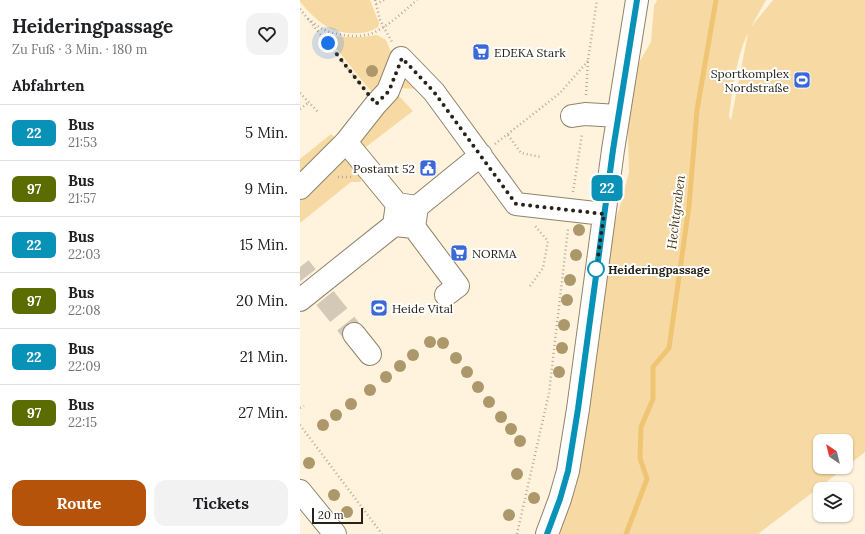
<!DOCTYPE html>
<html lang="de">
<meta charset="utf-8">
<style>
body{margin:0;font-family:Lora,serif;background:#f2f2f2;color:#202124;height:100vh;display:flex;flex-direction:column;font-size:15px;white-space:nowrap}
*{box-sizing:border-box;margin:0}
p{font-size:13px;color:#757577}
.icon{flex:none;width:22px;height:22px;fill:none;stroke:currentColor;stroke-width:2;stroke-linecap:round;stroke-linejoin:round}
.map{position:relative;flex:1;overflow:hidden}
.details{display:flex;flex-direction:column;background:#fff;width:300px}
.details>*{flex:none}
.badge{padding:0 8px;border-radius:6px;font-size:14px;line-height:26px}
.needle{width:26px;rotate:325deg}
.tools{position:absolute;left:513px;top:434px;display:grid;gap:8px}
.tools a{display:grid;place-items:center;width:40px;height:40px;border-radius:8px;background:#fff;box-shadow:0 1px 3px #0004;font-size:20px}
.scale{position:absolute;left:12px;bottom:10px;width:51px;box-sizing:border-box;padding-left:4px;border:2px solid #282319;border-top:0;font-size:11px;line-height:14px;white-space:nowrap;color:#282319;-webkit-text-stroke:3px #fff;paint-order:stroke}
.you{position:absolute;width:20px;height:20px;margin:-10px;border:3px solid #fff;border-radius:50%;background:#1a73e8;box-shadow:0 0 0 6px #1a73e833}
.map>.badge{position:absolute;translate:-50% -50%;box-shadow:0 0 0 2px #fff}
h2{padding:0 12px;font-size:15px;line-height:36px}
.round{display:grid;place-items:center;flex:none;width:42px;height:42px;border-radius:12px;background:#f2f2f2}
.headline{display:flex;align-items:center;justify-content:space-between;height:68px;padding:0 12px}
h1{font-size:19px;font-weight:700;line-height:30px}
.action{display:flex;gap:8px;margin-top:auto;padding:8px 12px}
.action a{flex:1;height:46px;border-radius:12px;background:#b45309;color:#fff;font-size:16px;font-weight:700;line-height:46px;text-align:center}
.action a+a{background:#f2f2f2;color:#202124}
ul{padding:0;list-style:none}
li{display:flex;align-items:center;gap:12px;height:56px;padding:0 12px;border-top:1px solid #e0e0e0}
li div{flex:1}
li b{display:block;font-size:15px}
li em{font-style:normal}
li .badge{min-width:44px;font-weight:700;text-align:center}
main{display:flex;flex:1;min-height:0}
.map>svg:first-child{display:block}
.green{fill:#f7daa3;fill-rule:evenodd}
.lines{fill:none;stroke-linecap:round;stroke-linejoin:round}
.stream{stroke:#efc574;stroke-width:5}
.minor-tunnel{stroke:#d4c9b6;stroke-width:22;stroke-dasharray:22 11;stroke-linecap:butt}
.minor-casing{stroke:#91836a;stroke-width:24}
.path{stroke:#b4aa99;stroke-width:2.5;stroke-dasharray:1 3;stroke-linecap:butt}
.minor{stroke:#fff;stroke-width:22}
.tree{fill:#ad986c}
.line-casing{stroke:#fff;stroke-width:9}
.line{stroke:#0992b8;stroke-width:6}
.walk{stroke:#282319;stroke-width:4;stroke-dasharray:0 7.2}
.stop-dot{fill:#fff;stroke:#0992b8;stroke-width:2}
.labels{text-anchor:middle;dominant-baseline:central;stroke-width:4;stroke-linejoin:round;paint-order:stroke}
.poi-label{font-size:12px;fill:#282319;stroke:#fff;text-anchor:start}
.stop-label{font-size:12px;font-weight:bold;fill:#282319;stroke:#fff;text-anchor:start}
.water-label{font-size:13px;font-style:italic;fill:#4b3a17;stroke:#fff}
</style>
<main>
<section class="details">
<div class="headline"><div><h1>Heideringpassage</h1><p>Zu Fuß · 3 Min. · 180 m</p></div><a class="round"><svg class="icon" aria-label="heart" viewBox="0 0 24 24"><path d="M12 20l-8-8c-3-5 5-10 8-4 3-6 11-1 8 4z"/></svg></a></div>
<h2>Abfahrten</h2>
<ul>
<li><span class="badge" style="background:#0992b8;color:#fff">22</span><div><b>Bus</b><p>21:53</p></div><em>5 Min.</em></li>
<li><span class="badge" style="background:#5a6c02;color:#fff">97</span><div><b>Bus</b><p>21:57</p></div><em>9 Min.</em></li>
<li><span class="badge" style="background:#0992b8;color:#fff">22</span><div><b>Bus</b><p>22:03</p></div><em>15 Min.</em></li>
<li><span class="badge" style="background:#5a6c02;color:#fff">97</span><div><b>Bus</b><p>22:08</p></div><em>20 Min.</em></li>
<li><span class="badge" style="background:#0992b8;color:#fff">22</span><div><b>Bus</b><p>22:09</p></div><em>21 Min.</em></li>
<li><span class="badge" style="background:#5a6c02;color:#fff">97</span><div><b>Bus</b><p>22:15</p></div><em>27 Min.</em></li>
</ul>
<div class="action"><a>Route</a><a>Tickets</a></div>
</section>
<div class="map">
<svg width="565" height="534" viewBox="0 0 565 534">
<rect width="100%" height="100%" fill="#fff3dd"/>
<!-- green -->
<path class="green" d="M0 0H70L79 23 78 27C72 31 65 33 58 33 30 35 17 21 0 2Z
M357 0H466L451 27 473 0H565V452L546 467V441H520V467H546L458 534H252L307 236 319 210 329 172 327 104 331 76 351 42 354 6ZM448 33 431 120 429 116C433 88 436 58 448 33Z
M25 34 41 37H62L77 35 86 40 95 62 77 93 71 91 59 77Z
M99 70 122 89 96 88Z
M93 93 99 96 113 111 62 150 54 137Z
M31 134 35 138 0 182V159Z
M43 154 60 174 61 182H51L0 223V192Z"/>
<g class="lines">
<!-- stream -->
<path class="stream" d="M326 534 347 479 340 458 341 427 353 399V367L369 348 389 206 397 110 416 0"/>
<!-- minor-tunnel -->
<path class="minor-tunnel" d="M0 267 7 276
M25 298 54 334"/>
<!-- minor casing -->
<g class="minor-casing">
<path id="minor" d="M272 116 285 114 318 116
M46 142 97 204
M0 188 46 142 76 104 88 91 101 58 134 92 216 204 304 214
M94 225 97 204 117 207 181 155
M114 227 158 286 146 295
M0 300 94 225 114 227 117 207
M54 334 70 354
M0 491 35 534
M247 534 260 499 268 471 278 409 313 150 337 0"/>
</g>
<!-- path -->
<path class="path" d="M75 0 80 20 92 42
M76 4 84 0
M0 9 65 90
M8 19C13 22 17 26 21 28 34 36 61 39 75 32 91 24 104 11 117 0
M0 93 19 113
M286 95 288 60 297 0
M0 109 8 103
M208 135 221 153 241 157
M195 144 260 93 288 61
M38 177H51
M273 192 282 134
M230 286 243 268 248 241 235 226
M0 408 4 406
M0 425 82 534
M217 534 249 393 268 229"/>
<!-- minor -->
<use href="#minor" class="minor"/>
</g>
<!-- trees -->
<g class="tree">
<circle cx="72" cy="71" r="6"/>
<circle cx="279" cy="230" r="6"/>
<circle cx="276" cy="255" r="6"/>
<circle cx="270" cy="280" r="6"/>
<circle cx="267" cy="300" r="6"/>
<circle cx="264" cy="325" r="6"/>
<circle cx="130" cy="342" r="6"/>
<circle cx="143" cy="343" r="6"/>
<circle cx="262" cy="348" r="6"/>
<circle cx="113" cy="355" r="6"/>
<circle cx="156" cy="358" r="6"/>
<circle cx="100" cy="366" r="6"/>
<circle cx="167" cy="372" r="6"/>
<circle cx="259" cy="372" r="6"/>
<circle cx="86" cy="377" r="6"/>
<circle cx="178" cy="387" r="6"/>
<circle cx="70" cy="390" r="6"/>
<circle cx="189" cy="402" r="6"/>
<circle cx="51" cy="404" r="6"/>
<circle cx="36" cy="415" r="6"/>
<circle cx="201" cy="417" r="6"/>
<circle cx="23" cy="425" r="6"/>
<circle cx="211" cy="429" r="6"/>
<circle cx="220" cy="441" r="6"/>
<circle cx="9" cy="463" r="6"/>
<circle cx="217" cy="474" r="6"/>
<circle cx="34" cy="495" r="6"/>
<circle cx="234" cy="498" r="6"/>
<circle cx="47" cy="512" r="6"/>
<circle cx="209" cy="515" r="6"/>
</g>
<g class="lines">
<!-- line casing -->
<g class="line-casing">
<path id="line" d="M247 534 260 499 268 471 278 409 313 150 337 0"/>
</g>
<!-- line -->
<use href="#line" class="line"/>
<!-- walk -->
<path class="walk" d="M28 43 76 104 89 91 102 58 134 92 216 204 304 214 296 271V269"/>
</g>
<!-- icons -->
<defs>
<g id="supermarket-square" transform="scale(0.9)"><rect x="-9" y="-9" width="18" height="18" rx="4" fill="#3b68d9" stroke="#fff"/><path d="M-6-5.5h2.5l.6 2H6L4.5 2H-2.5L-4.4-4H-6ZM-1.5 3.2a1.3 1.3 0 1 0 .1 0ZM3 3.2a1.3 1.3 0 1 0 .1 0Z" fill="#fff"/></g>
<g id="stadium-square" transform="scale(0.9)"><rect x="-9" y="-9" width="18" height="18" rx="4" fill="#3b68d9" stroke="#fff"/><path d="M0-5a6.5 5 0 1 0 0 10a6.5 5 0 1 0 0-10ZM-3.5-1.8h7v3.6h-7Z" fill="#fff"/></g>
<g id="civic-square" transform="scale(0.9)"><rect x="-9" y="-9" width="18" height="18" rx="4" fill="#3b68d9" stroke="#fff"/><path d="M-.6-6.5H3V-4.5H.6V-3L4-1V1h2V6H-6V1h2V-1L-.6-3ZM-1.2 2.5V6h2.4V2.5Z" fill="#fff"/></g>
</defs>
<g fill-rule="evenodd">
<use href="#supermarket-square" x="181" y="52"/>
<use href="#stadium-square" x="502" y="80"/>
<use href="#civic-square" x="128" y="168"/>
<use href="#supermarket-square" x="159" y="253"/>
<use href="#stadium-square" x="79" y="308"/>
</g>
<!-- markers -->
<circle class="stop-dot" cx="296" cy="269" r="8"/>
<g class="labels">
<!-- poi labels -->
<g class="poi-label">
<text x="194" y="52">EDEKA Stark</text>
<text x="489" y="73" text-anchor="end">Sportkomplex<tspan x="489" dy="14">Nordstraße</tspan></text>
<text x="115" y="168" text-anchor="end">Postamt 52</text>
<text x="172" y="253">NORMA</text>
<text x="92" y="308">Heide Vital</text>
</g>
<!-- stop labels -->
<g class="stop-label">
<text x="308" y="269">Heideringpassage</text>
</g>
<!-- water labels -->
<g class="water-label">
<text transform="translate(376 212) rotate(-83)">Hechtgraben</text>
</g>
</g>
</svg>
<div class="tools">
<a><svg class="needle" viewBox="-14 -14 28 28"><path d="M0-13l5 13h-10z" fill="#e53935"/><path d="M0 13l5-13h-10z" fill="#757577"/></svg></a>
<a><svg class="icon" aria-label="layers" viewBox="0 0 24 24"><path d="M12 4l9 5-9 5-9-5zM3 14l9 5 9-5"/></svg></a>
</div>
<div class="scale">20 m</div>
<div class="you" style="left:28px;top:43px"></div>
<b class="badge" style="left:307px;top:188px;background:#0992b8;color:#fff">22</b>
</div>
</main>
